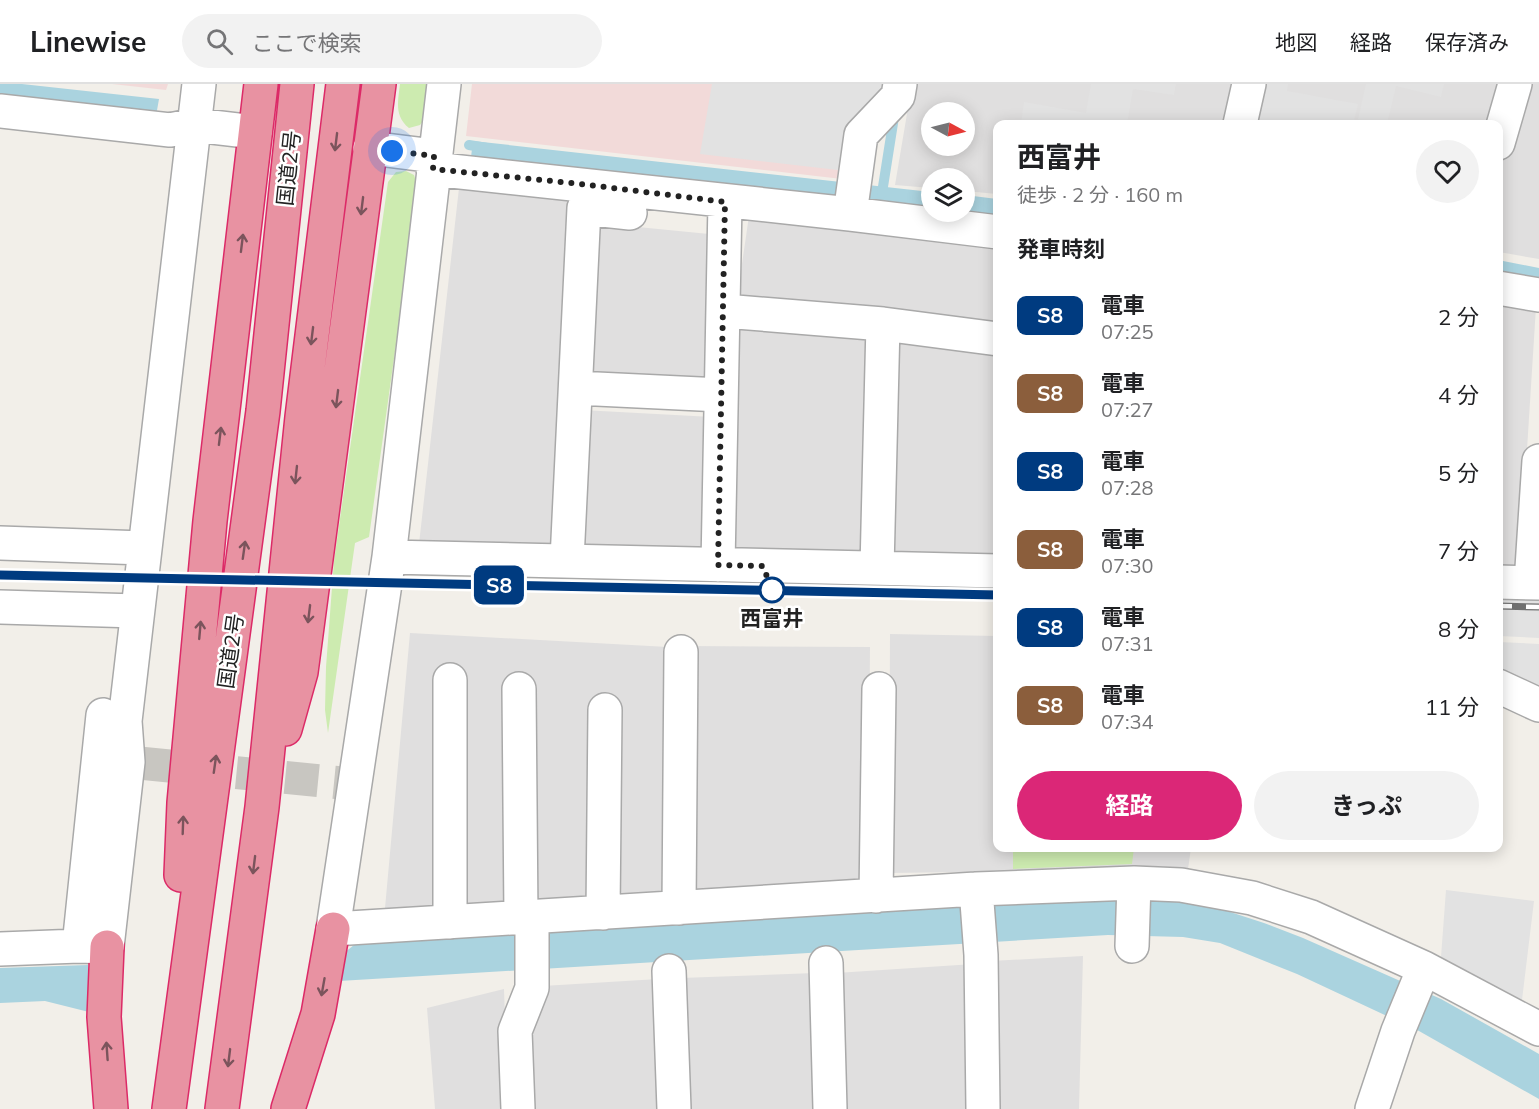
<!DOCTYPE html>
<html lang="ja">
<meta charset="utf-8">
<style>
body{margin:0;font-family:Mulish,"Noto Sans JP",sans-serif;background:#f2f2f2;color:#202124;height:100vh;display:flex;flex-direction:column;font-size:22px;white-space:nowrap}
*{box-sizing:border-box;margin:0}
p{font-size:20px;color:#757577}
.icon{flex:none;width:33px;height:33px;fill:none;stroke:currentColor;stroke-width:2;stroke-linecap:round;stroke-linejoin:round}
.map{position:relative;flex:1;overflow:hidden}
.panel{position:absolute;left:993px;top:36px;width:510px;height:732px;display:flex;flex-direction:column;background:#fff;border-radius:12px;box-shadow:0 3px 15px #0003}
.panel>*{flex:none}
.badge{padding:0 12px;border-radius:9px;font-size:21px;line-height:39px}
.needle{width:39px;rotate:97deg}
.controls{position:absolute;left:921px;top:18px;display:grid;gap:12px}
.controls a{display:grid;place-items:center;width:54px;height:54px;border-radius:50%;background:#fff;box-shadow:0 3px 15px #0003;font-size:30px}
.you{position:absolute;width:30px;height:30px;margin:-15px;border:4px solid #fff;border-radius:50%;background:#1a73e8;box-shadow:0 0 0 9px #1a73e833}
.map>.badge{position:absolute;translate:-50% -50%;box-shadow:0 0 0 3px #fff}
h2{padding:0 24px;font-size:22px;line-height:54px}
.round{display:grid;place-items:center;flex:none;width:63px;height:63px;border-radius:32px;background:#f2f2f2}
.head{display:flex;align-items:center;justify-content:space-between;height:102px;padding:0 24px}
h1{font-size:28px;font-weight:700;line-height:45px}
.button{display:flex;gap:12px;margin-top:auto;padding:12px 24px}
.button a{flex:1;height:69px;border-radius:36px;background:#db2777;color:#fff;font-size:24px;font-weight:700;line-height:69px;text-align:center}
.button a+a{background:#f2f2f2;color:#202124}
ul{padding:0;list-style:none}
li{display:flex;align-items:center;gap:18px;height:78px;padding:0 24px}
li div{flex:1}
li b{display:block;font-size:22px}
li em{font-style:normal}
li .badge{min-width:66px;font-weight:700;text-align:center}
header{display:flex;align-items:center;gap:36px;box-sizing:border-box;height:84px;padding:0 30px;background:#fff;border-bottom:2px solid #e0e0e0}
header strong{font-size:28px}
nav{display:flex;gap:33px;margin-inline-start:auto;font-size:21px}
.search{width:420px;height:54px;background:#f2f2f2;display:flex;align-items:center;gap:15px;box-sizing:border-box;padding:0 21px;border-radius:33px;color:#757577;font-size:22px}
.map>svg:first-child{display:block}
.residential{fill:#e0dfdf;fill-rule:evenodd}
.commercial{fill:#f2dad9}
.grass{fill:#cdebb0}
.parking{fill:#e2e2e2}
.water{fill:#aad3df}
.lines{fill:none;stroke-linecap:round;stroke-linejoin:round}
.stream{stroke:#aad3df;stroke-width:10}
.minor-tunnel{stroke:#c8c6c1;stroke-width:33;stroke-dasharray:33 16;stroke-linecap:butt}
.minor-casing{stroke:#a9a9a9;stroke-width:36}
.highway-casing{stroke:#dc2a67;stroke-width:36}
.minor{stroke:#fff;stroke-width:33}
.highway{stroke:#e892a2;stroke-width:33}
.rail-casing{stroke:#707070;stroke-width:7}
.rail{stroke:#fff;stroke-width:4.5;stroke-dasharray:14;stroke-linecap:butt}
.oneway{stroke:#7b545c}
.line-casing{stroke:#fff;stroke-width:14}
.line{stroke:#003b80;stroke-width:9}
.walk{stroke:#222;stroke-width:6;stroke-dasharray:0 10.8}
.stop-dot{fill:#fff;stroke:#003b80;stroke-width:3}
.labels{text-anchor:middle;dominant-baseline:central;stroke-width:5;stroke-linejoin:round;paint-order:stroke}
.street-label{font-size:21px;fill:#222;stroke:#fff}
.stop-label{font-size:21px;font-weight:bold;fill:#222;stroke:#fff}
</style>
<header>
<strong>Linewise</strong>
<div class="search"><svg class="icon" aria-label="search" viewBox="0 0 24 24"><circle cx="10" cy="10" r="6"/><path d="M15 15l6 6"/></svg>ここで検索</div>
<nav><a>地図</a><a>経路</a><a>保存済み</a></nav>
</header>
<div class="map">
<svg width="1539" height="1025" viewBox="0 0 1539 1025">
<rect width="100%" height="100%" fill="#f2efe9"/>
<!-- residential -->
<path class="residential" d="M912 0H1506L1495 40H998L997 110 965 107 964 94H932L931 104 895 101ZM932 28H964V62H932Z
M1521 0H1539V175L1499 168V83Z
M459 104 575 117 558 465 419 460Z
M750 125 997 159V247L736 221Z
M597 139 709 150 713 296 585 294Z
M1499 218 1536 223 1519 492 1499 491Z
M730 238 873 246 867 470 724 471Z
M889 249 997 263V480L886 476Z
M582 326 712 333 710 472 579 466Z
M410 549 668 563 664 814 596 821 384 835Z
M890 550 997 552 998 764H1191L1188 785 889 789Z
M686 562 870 563 868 800 685 811Z
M1083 872 1079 1025H994L991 877Z
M974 880 977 1025H839L836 889Z
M815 889 821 1025H684L681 894Z
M658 895 665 1025H527L525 946 543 902Z
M504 905 508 1025H435L427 924Z"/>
<!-- commercial -->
<path class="commercial" d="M112 0H168L166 6Z
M472 0H890L842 95 466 52Z"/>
<!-- grass -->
<path class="grass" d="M400 0H430L427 32 420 41 409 44C394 32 398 17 400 0Z
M406 87 414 91 418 103 369 453 355 459 328 649 325 626 326 583 334 477 388 98 396 88Z
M1013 764H1134L1132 780 1013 785Z"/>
<!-- parking -->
<path class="parking" d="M712 0H885L852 37 838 86 700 70Z
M1091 0H1176L1174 11 1133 5 1127 40H1021L1024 18 1086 29Z
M1254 0H1288L1287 7 1358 20 1353 40H1245Z
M1366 0H1444L1441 13 1396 2 1387 40H1357Z
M1498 507 1539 508V554L1499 552Z
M1499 558 1539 560V611L1499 591Z
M1446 806 1534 817 1522 916 1441 873Z"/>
<!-- water -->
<path class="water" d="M0 0H22L159 15 156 32 0 14Z
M473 57 931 108V126L470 81Z
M965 111 997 115V135L964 128Z
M1498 176 1539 184V202L1499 195Z
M1118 814 1189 819 1224 826 1264 839 1303 854 1441 915 1539 970V1015L1419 947 1297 890 1220 859 1183 853 1108 851 339 897 344 869 359 857Z
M88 881 93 929 45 917 0 919V884Z"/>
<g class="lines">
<!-- stream -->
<path class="stream" d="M469 61 487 64
M882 109 894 33 896 31"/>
<!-- minor-tunnel -->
<path class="minor-tunnel" d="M139 679 342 699"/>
<!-- minor casing -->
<g class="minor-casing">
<path id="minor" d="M444 0 389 473 333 845 976 805 1134 799 1181 801 1252 814 1311 833 1424 884 1539 945
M0 27 170 46 195 41 255 48
M1240 40 1249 0
M1498 59 1515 0
M370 64 434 72
M433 85 850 130 998 148
M850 130 861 51 898 12 900 0
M1498 204 1539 211
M724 227 883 240 998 255
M576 304 721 311
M0 459 144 464
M389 473 998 487
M567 476 584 124 630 129
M718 481 725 118
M877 484 883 240
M1498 498 1539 499
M1531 499 1539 377
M0 523 137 527
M450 596V838
M1498 602 1539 621
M519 605 521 834
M976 805 981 871 983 1025
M876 812 879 605
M679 824 681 568
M603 829 605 626
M79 862 103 631
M1132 862 1134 799
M0 865 79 862 107 863 128 678 125 637 199 0
M826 879 830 1025
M669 887 674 1025
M518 1025 515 947 532 904V833
M1372 1025 1398 947 1424 884"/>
</g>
<!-- highway casing -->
<g class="highway-casing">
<path id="highway" d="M285 645 301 588 379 0
M181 791 184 719 210 437 261 0
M107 863 104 933 111 1025
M169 1025 263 327 297 0
M222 1025 262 723 302 333 343 0
M288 1025 318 930 333 845"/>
</g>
<!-- minor -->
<use href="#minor" class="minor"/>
<!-- highway -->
<use href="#highway" class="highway"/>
<!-- rail casing -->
<g class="rail-casing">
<path id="rail" d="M0 491 998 511
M1498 522 1539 523"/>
</g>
<!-- rail -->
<use href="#rail" class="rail"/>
</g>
<!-- one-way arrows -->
<defs><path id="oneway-shaft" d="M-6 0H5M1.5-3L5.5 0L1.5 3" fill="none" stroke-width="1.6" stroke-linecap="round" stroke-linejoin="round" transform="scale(1.5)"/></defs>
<g class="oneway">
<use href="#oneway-shaft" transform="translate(336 58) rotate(97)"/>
<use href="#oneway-shaft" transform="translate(362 122) rotate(97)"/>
<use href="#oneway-shaft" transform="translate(242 159) rotate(-83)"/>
<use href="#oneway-shaft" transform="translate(312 252) rotate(97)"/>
<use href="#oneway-shaft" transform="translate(337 315) rotate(97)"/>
<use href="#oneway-shaft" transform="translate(220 352) rotate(-83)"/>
<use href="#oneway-shaft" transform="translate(296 391) rotate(96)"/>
<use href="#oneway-shaft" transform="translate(244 466) rotate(-82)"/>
<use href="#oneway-shaft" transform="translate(309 530) rotate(97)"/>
<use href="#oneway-shaft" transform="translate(200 546) rotate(-85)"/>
<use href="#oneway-shaft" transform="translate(215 680) rotate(-82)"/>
<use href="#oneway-shaft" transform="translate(183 741) rotate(-88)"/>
<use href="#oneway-shaft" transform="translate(254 781) rotate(97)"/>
<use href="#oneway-shaft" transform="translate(323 903) rotate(100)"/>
<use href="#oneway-shaft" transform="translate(107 967) rotate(-94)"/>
<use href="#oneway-shaft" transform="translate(229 974) rotate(97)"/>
</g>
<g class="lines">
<!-- line casing -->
<g class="line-casing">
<path id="line" d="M0 491 998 511"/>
</g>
<!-- line -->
<use href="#line" class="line"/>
<!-- walk -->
<path class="walk" d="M392 67 434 72 433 85 581 100 725 118 718 481 763 482 772 506"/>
</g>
<!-- markers -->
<circle class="stop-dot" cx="772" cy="506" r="12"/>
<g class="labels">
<!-- street labels -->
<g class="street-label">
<text transform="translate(288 84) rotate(-84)">国道2号</text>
<text transform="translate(230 567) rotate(-82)">国道2号</text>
</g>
<!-- stop labels -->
<g class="stop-label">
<text x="772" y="534">西富井</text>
</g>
</g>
</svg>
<div class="controls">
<a><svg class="needle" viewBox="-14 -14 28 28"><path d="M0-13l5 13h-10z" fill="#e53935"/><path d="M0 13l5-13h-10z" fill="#757577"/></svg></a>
<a><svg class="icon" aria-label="layers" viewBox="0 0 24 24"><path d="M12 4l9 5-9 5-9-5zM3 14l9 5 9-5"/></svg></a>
</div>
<div class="you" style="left:392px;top:67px"></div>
<b class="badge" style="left:499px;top:501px;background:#003b80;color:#fff">S8</b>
<section class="panel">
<div class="head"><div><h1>西富井</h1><p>徒歩 · 2 分 · 160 m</p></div><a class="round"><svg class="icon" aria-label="heart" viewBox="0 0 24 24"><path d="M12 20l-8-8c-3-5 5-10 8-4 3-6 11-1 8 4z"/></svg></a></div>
<h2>発車時刻</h2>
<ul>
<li><span class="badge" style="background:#003b80;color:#fff">S8</span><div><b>電車</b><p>07:25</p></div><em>2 分</em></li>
<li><span class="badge" style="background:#8b5e3c;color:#fff">S8</span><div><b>電車</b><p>07:27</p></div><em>4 分</em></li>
<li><span class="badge" style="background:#003b80;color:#fff">S8</span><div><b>電車</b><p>07:28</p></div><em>5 分</em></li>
<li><span class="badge" style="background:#8b5e3c;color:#fff">S8</span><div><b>電車</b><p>07:30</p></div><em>7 分</em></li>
<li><span class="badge" style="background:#003b80;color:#fff">S8</span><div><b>電車</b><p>07:31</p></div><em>8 分</em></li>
<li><span class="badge" style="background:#8b5e3c;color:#fff">S8</span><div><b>電車</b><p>07:34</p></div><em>11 分</em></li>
</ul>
<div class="button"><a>経路</a><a>きっぷ</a></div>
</section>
</div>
